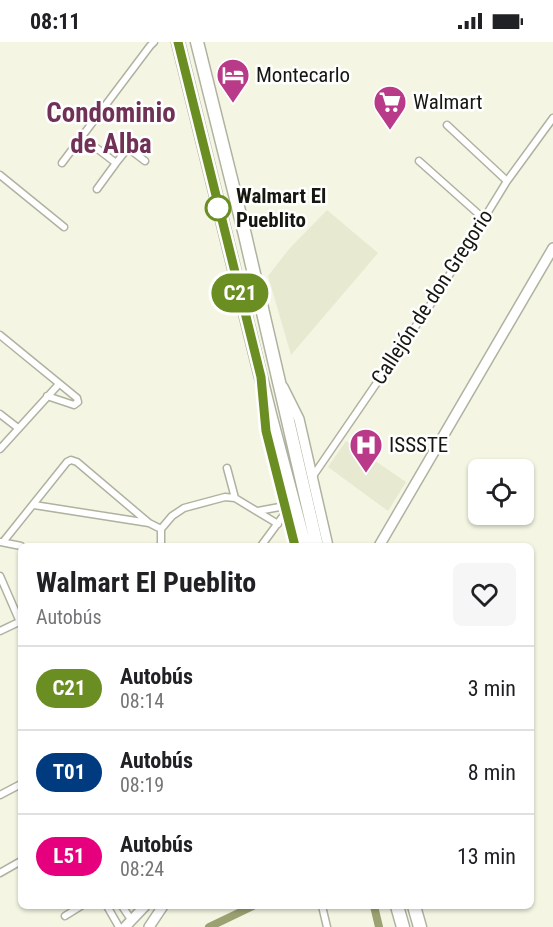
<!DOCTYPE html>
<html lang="es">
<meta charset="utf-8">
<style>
body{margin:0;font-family:"Roboto Condensed",sans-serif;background:#f6f6f6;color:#202124;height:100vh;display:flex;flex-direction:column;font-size:22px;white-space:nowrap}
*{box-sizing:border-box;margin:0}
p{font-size:20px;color:#757577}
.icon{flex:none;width:33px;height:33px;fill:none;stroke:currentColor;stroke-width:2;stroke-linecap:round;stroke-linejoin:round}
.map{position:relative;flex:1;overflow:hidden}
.panel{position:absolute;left:18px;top:501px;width:516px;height:366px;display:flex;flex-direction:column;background:#fff;border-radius:9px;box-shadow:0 2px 4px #0004}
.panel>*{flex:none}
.badge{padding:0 12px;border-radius:20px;font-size:21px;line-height:39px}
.tools{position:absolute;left:468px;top:417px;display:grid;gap:12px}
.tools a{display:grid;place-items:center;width:66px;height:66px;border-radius:9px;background:#fff;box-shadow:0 2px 4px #0004;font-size:30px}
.map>.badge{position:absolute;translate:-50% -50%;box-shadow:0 0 0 3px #fff}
.round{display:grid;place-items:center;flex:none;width:63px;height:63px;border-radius:9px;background:#f6f6f6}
.summary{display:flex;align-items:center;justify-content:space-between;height:102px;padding:0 18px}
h1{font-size:28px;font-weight:700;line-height:45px}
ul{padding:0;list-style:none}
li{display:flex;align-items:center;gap:18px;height:84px;padding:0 18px;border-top:2px solid #e0e0e0}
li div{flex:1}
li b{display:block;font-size:22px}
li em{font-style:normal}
li .badge{min-width:66px;font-weight:700;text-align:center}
.status{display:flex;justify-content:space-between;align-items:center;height:42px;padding:0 30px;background:#fff;direction:ltr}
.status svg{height:16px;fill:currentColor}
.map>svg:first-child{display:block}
.built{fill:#e7ead0}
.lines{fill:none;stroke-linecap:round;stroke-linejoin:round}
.canal{stroke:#9ca172;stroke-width:8}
.street-casing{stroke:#afb2a0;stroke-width:9}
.secondary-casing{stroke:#afb2a0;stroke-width:12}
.highway-casing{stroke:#afb2a0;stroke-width:15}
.street{stroke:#fff;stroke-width:6}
.secondary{stroke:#fff;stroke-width:9}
.highway{stroke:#fff;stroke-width:12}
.line-casing{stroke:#fff;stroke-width:14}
.line{stroke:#6b8e23;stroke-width:9}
.stop-dot{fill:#fff;stroke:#6b8e23;stroke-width:3}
.labels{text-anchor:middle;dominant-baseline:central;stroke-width:5;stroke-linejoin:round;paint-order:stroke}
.poi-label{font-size:21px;fill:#161710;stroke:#fff;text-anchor:start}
.stop-label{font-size:21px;font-weight:bold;fill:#161710;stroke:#fff;text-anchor:start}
.street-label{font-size:21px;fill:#161710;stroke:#fff}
.district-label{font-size:27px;font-weight:bold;fill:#6f3155;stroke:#fff}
</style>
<div class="status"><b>08:11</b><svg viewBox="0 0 49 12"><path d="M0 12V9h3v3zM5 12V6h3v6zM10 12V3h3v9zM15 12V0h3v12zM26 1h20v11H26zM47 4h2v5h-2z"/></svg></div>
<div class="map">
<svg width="553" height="885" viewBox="0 0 553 885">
<rect width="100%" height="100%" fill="#f4f6e3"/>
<!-- built -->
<path class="built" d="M327 168 378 211 291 313 268 234 290 206Z
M346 399 406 440 388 469 328 425Z"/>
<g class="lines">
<!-- canal -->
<path class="canal" d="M374 864 379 885
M209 885 253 864"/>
<!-- street casing -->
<g class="street-casing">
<path id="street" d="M447 83 507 139
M82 95 116 121
M419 119 483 176
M62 121 150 4 154 0
M0 133 64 185
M97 147 116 121 128 106 145 119
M0 293 77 356 78 360 74 363 47 354
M0 372 18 386
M0 407 59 342
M227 426 235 456
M313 434 437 253 507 139 553 76
M34 463 149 481 161 487
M258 469 285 464
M1 500 21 504
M3 500 67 420 71 418 77 420 149 481
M161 504V487L172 474 184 466 225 455 235 456 278 482
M261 504 286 470
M0 534 20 580
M0 589 21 579
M0 753 21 742
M0 831 21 819
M107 864 119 885
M122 864 132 879
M322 864 327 885
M65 874 81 864"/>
</g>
<!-- secondary casing -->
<g class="secondary-casing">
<path id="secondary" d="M283 345 299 377 328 504
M263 364 266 389 295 504
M379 504 553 206
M125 885 145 864
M149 885 163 864"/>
</g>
<!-- highway casing -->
<g class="highway-casing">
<path id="highway" d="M178 0 271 376 305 504
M197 0 245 193 317 504
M397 864 403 885
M414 864 420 885"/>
</g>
<!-- street -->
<use href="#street" class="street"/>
<!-- secondary -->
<use href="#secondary" class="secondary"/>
<!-- highway -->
<use href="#highway" class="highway"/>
</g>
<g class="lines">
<!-- line casing -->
<g class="line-casing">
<path id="line" d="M178 0 261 335 266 389 295 504"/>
</g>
<!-- line -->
<use href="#line" class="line"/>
</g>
<!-- icons -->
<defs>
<g id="hotel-pin" transform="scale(1.725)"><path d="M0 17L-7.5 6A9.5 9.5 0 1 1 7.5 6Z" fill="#b83a89" stroke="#fff"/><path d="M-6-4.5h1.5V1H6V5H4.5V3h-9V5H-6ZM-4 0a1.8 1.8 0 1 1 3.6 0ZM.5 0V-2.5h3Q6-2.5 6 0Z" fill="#fff"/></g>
<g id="supermarket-pin" transform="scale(1.725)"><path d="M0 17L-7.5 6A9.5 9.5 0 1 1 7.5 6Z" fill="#b83a89" stroke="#fff"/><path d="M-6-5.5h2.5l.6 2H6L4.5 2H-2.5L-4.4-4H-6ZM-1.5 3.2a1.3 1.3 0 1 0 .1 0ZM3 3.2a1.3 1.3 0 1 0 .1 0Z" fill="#fff"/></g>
<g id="hospital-pin" transform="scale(1.725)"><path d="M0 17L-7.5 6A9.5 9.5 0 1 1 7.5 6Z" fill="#b83a89" stroke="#fff"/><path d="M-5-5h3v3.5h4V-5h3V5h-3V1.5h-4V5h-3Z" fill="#fff"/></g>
</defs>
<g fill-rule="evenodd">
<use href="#hotel-pin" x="233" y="33"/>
<use href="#supermarket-pin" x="390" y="60"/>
<use href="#hospital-pin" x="366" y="403"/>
</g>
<!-- markers -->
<circle class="stop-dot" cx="218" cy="166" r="12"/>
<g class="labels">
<!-- poi labels -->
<g class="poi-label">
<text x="256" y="33">Montecarlo</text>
<text x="413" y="60">Walmart</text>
<text x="389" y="403">ISSSTE</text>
</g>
<!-- stop labels -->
<g class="stop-label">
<text x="236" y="154">Walmart El<tspan x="236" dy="24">Pueblito</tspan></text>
</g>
<!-- street labels -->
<g class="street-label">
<text transform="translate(432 255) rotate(-57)">Callejón de don Gregorio</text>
</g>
<!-- district labels -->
<g class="district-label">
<text x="111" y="71">Condominio<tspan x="111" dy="31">de Alba</tspan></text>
</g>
</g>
</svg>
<div class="tools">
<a><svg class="icon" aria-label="locate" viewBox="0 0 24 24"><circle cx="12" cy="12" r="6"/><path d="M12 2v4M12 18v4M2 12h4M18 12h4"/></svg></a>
</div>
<b class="badge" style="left:240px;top:251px;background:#6b8e23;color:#fff">C21</b>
<section class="panel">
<div class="summary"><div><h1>Walmart El Pueblito</h1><p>Autobús</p></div><a class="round"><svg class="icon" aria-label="heart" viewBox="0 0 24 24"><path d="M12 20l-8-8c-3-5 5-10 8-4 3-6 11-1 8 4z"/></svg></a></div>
<ul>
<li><span class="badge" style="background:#6b8e23;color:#fff">C21</span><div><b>Autobús</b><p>08:14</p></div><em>3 min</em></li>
<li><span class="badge" style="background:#003b80;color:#fff">T01</span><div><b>Autobús</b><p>08:19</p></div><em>8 min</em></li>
<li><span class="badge" style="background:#e6007e;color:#fff">L51</span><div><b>Autobús</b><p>08:24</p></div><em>13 min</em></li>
</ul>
</section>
</div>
